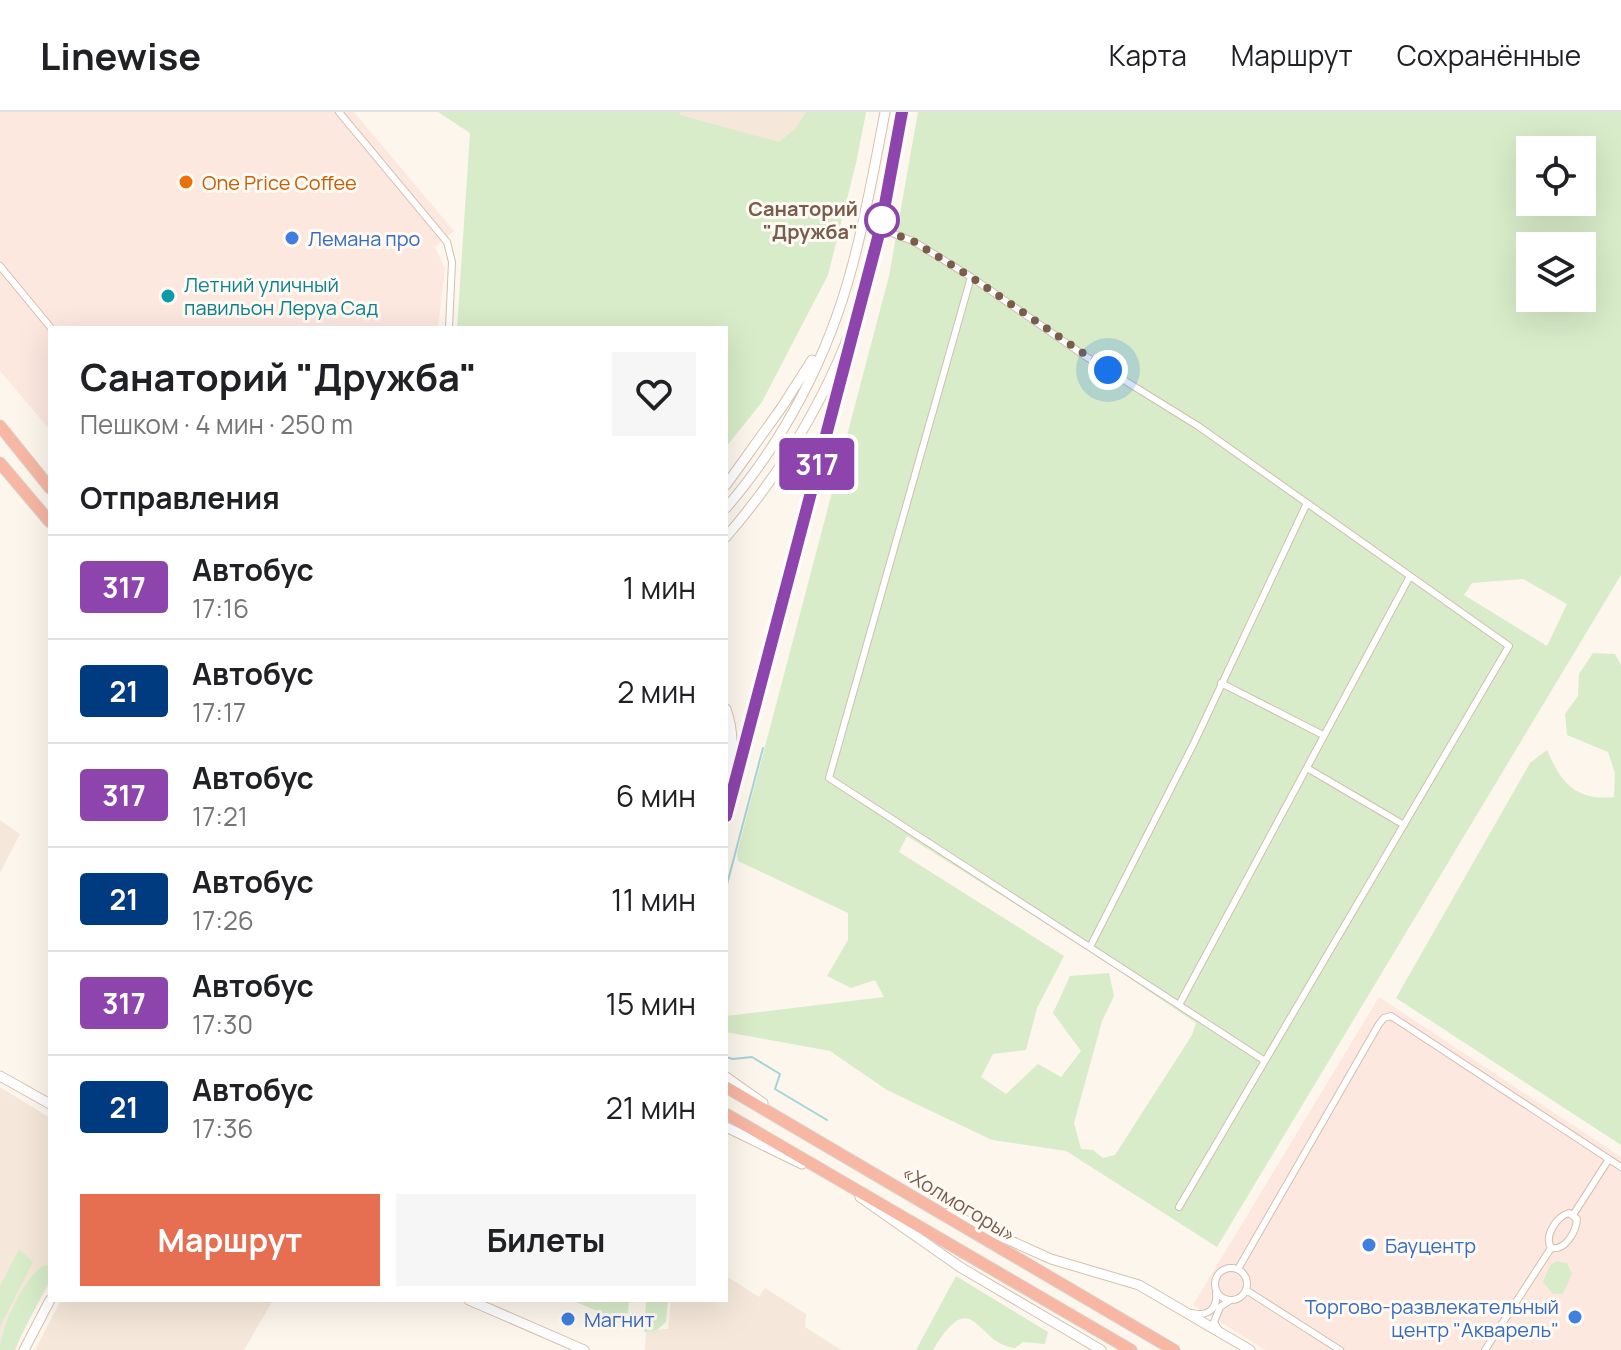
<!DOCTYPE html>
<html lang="ru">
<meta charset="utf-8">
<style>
body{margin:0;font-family:Manrope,sans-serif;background:#f6f6f6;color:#202124;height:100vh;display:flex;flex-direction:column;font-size:30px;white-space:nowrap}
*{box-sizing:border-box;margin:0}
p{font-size:26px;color:#757577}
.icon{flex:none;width:44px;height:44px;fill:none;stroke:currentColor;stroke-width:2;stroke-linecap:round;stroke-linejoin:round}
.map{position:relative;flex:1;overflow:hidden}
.side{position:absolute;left:48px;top:214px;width:680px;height:976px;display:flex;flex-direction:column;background:#fff;border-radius:0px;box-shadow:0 8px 32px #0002}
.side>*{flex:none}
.badge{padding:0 16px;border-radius:6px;font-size:28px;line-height:52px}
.fabs{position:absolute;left:1516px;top:24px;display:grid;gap:16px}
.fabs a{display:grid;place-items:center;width:80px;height:80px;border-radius:0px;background:#fff;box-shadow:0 8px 32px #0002;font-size:40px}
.you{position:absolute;width:40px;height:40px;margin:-20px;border:6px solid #fff;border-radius:50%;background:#1a73e8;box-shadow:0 0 0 12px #1a73e833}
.map>.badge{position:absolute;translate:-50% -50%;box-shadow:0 0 0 4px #fff}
h2{padding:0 32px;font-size:30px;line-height:72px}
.round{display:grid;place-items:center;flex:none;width:84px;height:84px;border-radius:0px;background:#f6f6f6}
.overview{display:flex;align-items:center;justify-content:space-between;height:136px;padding:0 32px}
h1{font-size:38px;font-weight:700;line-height:60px}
.button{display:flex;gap:16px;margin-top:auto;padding:16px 32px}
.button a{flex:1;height:92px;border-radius:0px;background:#e76f51;color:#fff;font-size:32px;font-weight:700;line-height:92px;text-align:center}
.button a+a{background:#f6f6f6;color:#202124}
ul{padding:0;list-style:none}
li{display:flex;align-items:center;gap:24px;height:104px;padding:0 32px;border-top:2px solid #e0e0e0}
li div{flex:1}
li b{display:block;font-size:30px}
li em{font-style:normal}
li .badge{min-width:88px;font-weight:700;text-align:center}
header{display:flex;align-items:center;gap:48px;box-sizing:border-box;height:112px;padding:0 40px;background:#fff;border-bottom:2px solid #e0e0e0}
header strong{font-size:38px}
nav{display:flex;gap:44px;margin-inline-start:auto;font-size:28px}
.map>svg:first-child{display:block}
.residential{fill:#f5e8da}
.commercial{fill:#fde8e0}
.green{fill:#d8ecc9;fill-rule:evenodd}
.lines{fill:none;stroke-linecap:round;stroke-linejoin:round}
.stream{stroke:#a5d3da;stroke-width:2}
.street-casing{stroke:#d1beb0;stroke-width:8}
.secondary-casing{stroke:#d6c0b0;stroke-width:11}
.highway-casing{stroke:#dad1cd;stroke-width:13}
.street{stroke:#fff;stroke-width:6}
.secondary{stroke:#fff;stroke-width:9}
.highway{stroke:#f7b7a3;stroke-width:11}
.line-casing{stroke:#fff;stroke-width:18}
.line{stroke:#8e44ad;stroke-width:12}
.walk{stroke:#7a5c4d;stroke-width:8;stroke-dasharray:0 14.4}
.food-dot{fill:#e8710a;stroke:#fffaf3;stroke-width:3}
.stop-dot{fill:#fff;stroke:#8e44ad;stroke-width:4}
.shop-dot{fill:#3f7fe0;stroke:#fffaf3;stroke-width:3}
.culture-dot{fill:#0f9aa8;stroke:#fffaf3;stroke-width:3}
.labels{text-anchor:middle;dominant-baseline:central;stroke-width:6;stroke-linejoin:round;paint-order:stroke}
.food-label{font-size:20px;fill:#c56008;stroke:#fffaf3;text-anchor:start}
.stop-label{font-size:20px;font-weight:bold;fill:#7a5c4d;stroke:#fffaf3;text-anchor:end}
.shop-label{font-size:20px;fill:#366cbe;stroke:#fffaf3;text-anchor:start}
.culture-label{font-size:20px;fill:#0d838f;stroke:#fffaf3;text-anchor:start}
.street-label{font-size:20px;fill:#7a5c4d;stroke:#fffaf3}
</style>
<header>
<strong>Linewise</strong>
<nav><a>Карта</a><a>Маршрут</a><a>Сохранённые</a></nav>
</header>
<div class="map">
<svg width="1621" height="1238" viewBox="0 0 1621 1238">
<rect width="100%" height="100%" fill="#fdf6ec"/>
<!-- residential -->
<path class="residential" d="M648 0H866L856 51Z
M0 708 20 722 0 761Z
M0 975 50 1006V1171L21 1221 16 1238H0Z
M726 1164 759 1185 765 1176 806 1202 805 1215 841 1238H645L646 1218 668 1217 671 1188H726Z
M61 1188H273L244 1238H35Z"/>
<!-- commercial -->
<path class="commercial" d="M0 0H354L454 119 435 135 445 156 438 216H50V318L0 259Z
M1379 885 1621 1045V1238H1265L1193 1193Z"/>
<!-- green -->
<path class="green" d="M438 0H680V3L779 30 795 17 806 0H866L856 51 828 163 762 290 726 335V216H457L470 21Z
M918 0H1621V463L1217 1135 1066 1039 992 1028 887 978 830 939 726 920V904L884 885 875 868 851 876 827 864 848 828V801L738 749 737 741 889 164ZM1530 38H1582V90H1530ZM1530 134H1582V186H1530ZM1523 467 1567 492 1547 534 1464 483 1472 471ZM907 724 1085 836 1196 911 1192 923 1115 1043 1103 1046 1093 1038 1081 1037 1074 1011 1102 909 1114 884 1109 861 1070 864 1053 901 1081 939 1061 965 1038 952 1006 982 981 965 993 942 1026 938 1037 896 1064 844 899 740Z
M1593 541 1615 542 1621 553V1033L1396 886 1530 651 1547 638C1561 671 1576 689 1614 685L1615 661 1608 640 1567 623 1565 602 1578 584 1579 562Z
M19 1137 33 1150 0 1215V1174Z
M1556 1149 1567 1151 1572 1162C1569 1167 1566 1178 1562 1182H1553L1543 1170 1550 1153Z
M45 1153 50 1154V1167L14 1238H0C0 1217 26 1161 45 1153Z
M956 1164 1048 1220 1045 1232 1023 1230 1015 1236C975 1232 974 1170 933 1238H916Z
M571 1188H629L628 1201 614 1206Z
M646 1188H668L666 1210 656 1219 644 1220Z"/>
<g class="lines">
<!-- stream -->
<path class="stream" d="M726 776 763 636
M726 945 733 947 752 945 780 962 775 977 827 1008"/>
<!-- street casing -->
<g class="street-casing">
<path id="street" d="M339 0 447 130 452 150 449 216
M881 114 891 121 913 129 971 165 1085 244 1198 314 1509 534 1179 1095
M0 154 51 216
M971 165 829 666 1265 949
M1221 571 1323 623
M1307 656 1404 713
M1090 835 1194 631 1307 391
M1179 893 1409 466
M1569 1101 1577 1107C1576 1120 1565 1139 1551 1136 1544 1124 1556 1105 1569 1101Z
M1573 1103 1609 1047
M1215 1172a16 16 0 1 1 32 0a16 16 0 1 1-32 0Z
M1238 1157 1379 912 1384 906 1391 904 1621 1055
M1246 1178 1340 1238
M1192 1201C1207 1205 1218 1197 1216 1181
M1218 1217 1214 1210 1220 1195 1229 1189
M1485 1238 1551 1136"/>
</g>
<!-- secondary casing -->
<g class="secondary-casing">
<path id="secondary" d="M857 203 881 114 902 0
M726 373 782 295 812 248
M726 396C785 328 829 242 852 155 866 104 875 52 885 0
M726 425C777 366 818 300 847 228
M726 597C735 622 733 645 726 670
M726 704 859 198
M0 964 50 992
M726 965 763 991
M726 1015 802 1052
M860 1085 960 1155 1101 1238
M949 1101 1051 1147 1139 1173 1250 1238
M469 1188 584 1238
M24 1238 50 1188"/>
</g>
<!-- highway casing -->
<g class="highway-casing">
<path id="highway" d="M0 314 50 376
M0 351 50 410
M726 975 1174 1238
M726 1002 1131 1238"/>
</g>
<!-- street -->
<use href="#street" class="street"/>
<!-- secondary -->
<use href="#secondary" class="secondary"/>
<!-- highway -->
<use href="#highway" class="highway"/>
</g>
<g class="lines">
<!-- line casing -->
<g class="line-casing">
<path id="line" d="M726 704 881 114 902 0"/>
</g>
<!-- line -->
<use href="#line" class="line"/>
<!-- walk -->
<path class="walk" d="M882 108 881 114 891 121 913 129 971 165 1108 258"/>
</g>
<!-- markers -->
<circle class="food-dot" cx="186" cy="70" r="8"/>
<circle class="stop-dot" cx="882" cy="108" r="16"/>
<g class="shop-dot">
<circle cx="292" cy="126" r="8"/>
<circle cx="1369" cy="1133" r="8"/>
<circle cx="1575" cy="1205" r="8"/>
<circle cx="568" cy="1207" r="8"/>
</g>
<circle class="culture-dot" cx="168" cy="184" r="8"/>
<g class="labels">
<!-- food labels -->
<g class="food-label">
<text x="202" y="70">One Price Coffee</text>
</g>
<!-- stop labels -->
<g class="stop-label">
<text x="858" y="96">Санаторий<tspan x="858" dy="23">"Дружба"</tspan></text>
</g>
<!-- shop labels -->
<g class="shop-label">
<text x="308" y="126">Лемана про</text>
<text x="1385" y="1133">Бауцентр</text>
<text x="1559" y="1194" text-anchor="end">Торгово-развлекательный<tspan x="1559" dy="23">центр "Акварель"</tspan></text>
<text x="584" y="1207">Магнит</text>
</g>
<!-- culture labels -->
<g class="culture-label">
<text x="184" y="172">Летний уличный<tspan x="184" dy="23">павильон Леруа Сад</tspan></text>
</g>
<!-- street labels -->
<g class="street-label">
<text transform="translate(959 1091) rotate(31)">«Холмогоры»</text>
</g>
</g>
</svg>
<div class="fabs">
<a><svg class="icon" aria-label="locate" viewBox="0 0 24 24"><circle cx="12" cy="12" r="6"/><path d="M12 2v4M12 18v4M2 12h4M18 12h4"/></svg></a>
<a><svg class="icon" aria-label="layers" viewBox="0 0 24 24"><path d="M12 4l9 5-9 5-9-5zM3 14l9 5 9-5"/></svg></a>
</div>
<div class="you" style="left:1108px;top:258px"></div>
<b class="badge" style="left:817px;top:352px;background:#8e44ad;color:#fff">317</b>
<section class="side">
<div class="overview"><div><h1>Санаторий &quot;Дружба&quot;</h1><p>Пешком · 4 мин · 250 m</p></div><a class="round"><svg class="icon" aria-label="heart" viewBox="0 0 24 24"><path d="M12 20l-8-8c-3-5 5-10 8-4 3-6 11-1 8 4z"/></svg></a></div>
<h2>Отправления</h2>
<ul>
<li><span class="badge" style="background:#8e44ad;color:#fff">317</span><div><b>Автобус</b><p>17:16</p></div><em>1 мин</em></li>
<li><span class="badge" style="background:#003b80;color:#fff">21</span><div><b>Автобус</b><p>17:17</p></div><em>2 мин</em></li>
<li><span class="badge" style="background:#8e44ad;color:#fff">317</span><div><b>Автобус</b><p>17:21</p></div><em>6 мин</em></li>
<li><span class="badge" style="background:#003b80;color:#fff">21</span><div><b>Автобус</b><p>17:26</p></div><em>11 мин</em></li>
<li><span class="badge" style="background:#8e44ad;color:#fff">317</span><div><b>Автобус</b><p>17:30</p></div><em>15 мин</em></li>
<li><span class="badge" style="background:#003b80;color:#fff">21</span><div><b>Автобус</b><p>17:36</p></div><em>21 мин</em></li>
</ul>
<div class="button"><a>Маршрут</a><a>Билеты</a></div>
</section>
</div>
